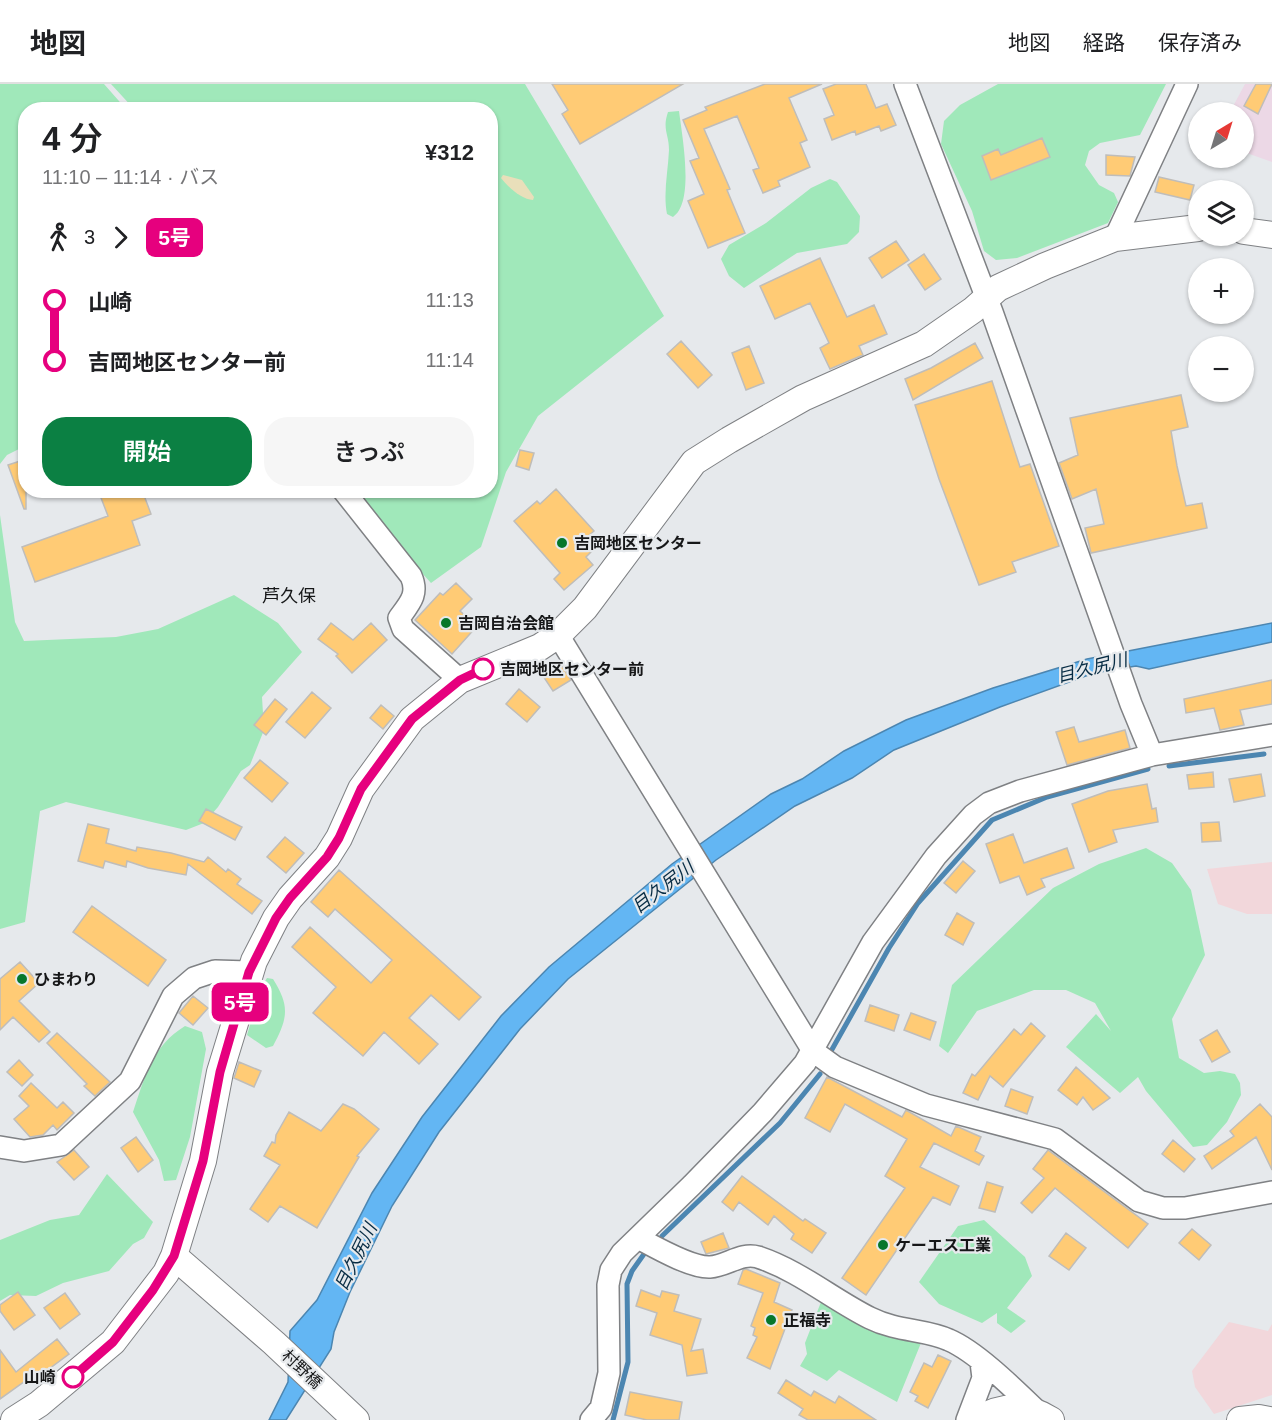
<!DOCTYPE html>
<html lang="ja">
<meta charset="utf-8">
<style>
body{margin:0;font-family:Helvetica,"Noto Sans JP",sans-serif;background:#f6f6f6;color:#202124;height:100vh;display:flex;flex-direction:column;font-size:22px;white-space:nowrap}
*{box-sizing:border-box;margin:0}
p{font-size:20px;color:#757577}
.icon{flex:none;width:33px;height:33px;fill:none;stroke:currentColor;stroke-width:2;stroke-linecap:round;stroke-linejoin:round}
.map{position:relative;flex:1;overflow:hidden}
.drawer{position:absolute;left:18px;top:18px;width:480px;height:396px;display:flex;flex-direction:column;background:#fff;border-radius:24px;box-shadow:0 2px 4px #0004}
.drawer>*{flex:none}
.badge{padding:0 12px;border-radius:9px;font-size:21px;line-height:39px}
.needle{width:39px;rotate:38deg}
.fabs{position:absolute;left:1188px;top:18px;display:grid;gap:12px}
.fabs a{display:grid;place-items:center;width:66px;height:66px;border-radius:50%;background:#fff;box-shadow:0 2px 4px #0004;font-size:30px}
.map>.badge{position:absolute;translate:-50% -50%;box-shadow:0 0 0 3px #fff}
.legs{display:flex;align-items:center;gap:9px;height:66px;padding:0 24px;font-size:20px}
.legs p{margin-inline-start:auto}
.overview{display:flex;align-items:center;justify-content:space-between;height:102px;padding:0 24px}
h1{font-size:33px;font-weight:600;line-height:45px}
.primary-button{display:flex;gap:12px;margin-top:auto;padding:12px 24px}
.primary-button a{flex:1;height:69px;border-radius:24px;background:#0b8043;color:#fff;font-size:24px;font-weight:600;line-height:69px;text-align:center}
.primary-button a+a{background:#f6f6f6;color:#202124}
ul{padding:0 24px;list-style:none}
li{display:flex;align-items:center;gap:21px;height:60px;font-size:22px}
li i{display:grid;place-items:center;width:9px;height:100%;margin:0 8px;background:currentColor}
li i::after{content:'';width:15px;height:15px;margin:-8px;border:4px solid;border-radius:50%;background:#fff}
li p{margin-inline-start:auto}
li:first-child i{background:linear-gradient(#0000 50%,currentColor 0)}
li:last-child i{background:linear-gradient(currentColor 50%,#0000 0)}
header{display:flex;align-items:center;gap:36px;box-sizing:border-box;height:84px;padding:0 30px;background:#fff;border-bottom:2px solid #e0e0e0}
header strong{font-size:28px}
nav{display:flex;gap:33px;margin-inline-start:auto;font-size:21px}
.map>svg:first-child{display:block}
.industrial{fill:#f2d7db}
.education{fill:#ecd8e6}
.green{fill:#a0e8ba}
.sand{fill:#e9dfba}
.water{fill:#63b6f3;stroke:#4c86b1;stroke-width:1.5}
.lines{fill:none;stroke-linecap:round;stroke-linejoin:round}
.stream{stroke:#4c86b1;stroke-width:5}
.building{fill:#ffcb75;stroke:#bfbdba;stroke-width:1.5}
.minor-casing{stroke:#7f8184;stroke-width:24}
.tertiary-casing{stroke:#7f8184;stroke-width:28}
.minor{stroke:#fff;stroke-width:21}
.tertiary{stroke:#fff;stroke-width:26}
.line-1-casing{stroke:#fff;stroke-width:14}
.line-1{stroke:#e6007e;stroke-width:9}
.poi-dot{fill:#07772b;stroke:#e6e9ec;stroke-width:2}
.stop-1-dot{fill:#fff;stroke:#e6007e;stroke-width:3}
.labels{text-anchor:middle;dominant-baseline:central;stroke-width:4.5;stroke-linejoin:round;paint-order:stroke}
.poi-label{font-size:16px;font-weight:bold;fill:#161718;stroke:#e6e9ec;text-anchor:start}
.stop-label{font-size:16px;font-weight:bold;fill:#161718;stroke:#e6e9ec;text-anchor:start}
.street-label{font-size:16px;fill:#161718;stroke:#e6e9ec}
.neighbourhood-label{font-size:18px;fill:#161718;stroke:#e6e9ec}
.water-label{font-size:18px;font-style:italic;fill:#072c44;stroke:#e6e9ec}
</style>
<header>
<strong>地図</strong>
<nav><a>地図</a><a>経路</a><a>保存済み</a></nav>
</header>
<div class="map">
<svg width="1272" height="1336" viewBox="0 0 1272 1336">
<rect width="100%" height="100%" fill="#e6e9ec"/>
<!-- industrial -->
<path class="industrial" d="M1272 778V830H1247L1218 820 1207 785Z
M1229 1238 1268 1247 1272 1240V1311L1214 1330 1195 1303 1192 1287Z"/>
<!-- education -->
<path class="education" d="M1245 0H1272V78L1244 68V28H1230Z"/>
<!-- green -->
<path class="green" d="M0 0H104L126 25 26 26 25 362 7 371 0 380Z
M111 0H525L664 232 538 332 506 388 481 463 431 499 348 407 490 406V26L134 25Z
M998 0H1166L1140 51 1100 59 1089 67 1085 81 1099 101 1114 109 1118 118 1108 139 1017 174 996 176 984 167 972 127 941 60 944 37 960 21Z
M679 27C682 51 695 119 673 133L667 130C663 109 668 88 669 66 669 50 662 45 668 28Z
M830 95 837 98 860 132 859 148 847 160 797 169 744 204 729 192 721 175 729 161 766 139 811 104Z
M0 431 15 538 24 557 116 553 158 545 234 511 278 539 302 568 262 613 264 646 250 681 241 687 218 723 204 739 186 746 66 718 40 727 25 838 0 845Z
M1146 764 1172 779 1191 806 1205 871 1172 935 1179 974 1204 989 1220 987 1235 990 1240 999 1241 1011 1227 1038 1207 1061 1193 1063 1146 1007 1138 993 1120 1009 1066 963 1096 930 1111 947 1095 919 1066 906H1034L977 927 948 969 939 962 952 901 1053 804 1099 780Z
M267 894 273 895C290 922 288 934 273 962L266 964 247 951 261 904Z
M185 942 202 948 206 965 190 1053 176 1096 164 1097 159 1076 133 1028C145 993 152 962 185 942Z
M107 1090 153 1138 144 1154 133 1160 109 1187 63 1199 36 1212 10 1211 0 1217V1156L50 1136 79 1131Z
M984 1136 1025 1173 1032 1192 1007 1224 1026 1237 1011 1249 997 1239V1229L982 1239 939 1220 919 1198 958 1142Z
M828 1215 921 1259 897 1318 839 1286 827 1297 800 1282 807 1270 805 1259 821 1218Z"/>
<!-- sand -->
<path class="sand" d="M503 91 522 96 534 113 533 116C522 116 508 103 501 94Z"/>
<!-- water -->
<path class="water" d="M1272 539V558L1149 585 1136 582 1094 589 1000 623 894 666 852 694 795 722 716 776 568 895 520 945 439 1048 392 1122 350 1208 334 1248 331 1265 286 1336H269L288 1298 290 1247 317 1216 372 1109 422 1033 501 932 549 883 672 780 771 710 802 695 844 667 906 636 993 604 1087 575Z"/>
<g class="lines">
<!-- stream -->
<path class="stream" d="M1169 682 1264 670
M830 969 889 864 918 819 992 736 1047 713 1148 685
M662 1152 780 1039 820 990
M613 1336 628 1278 627 1200 632 1187 644 1170"/>
</g>
<!-- building -->
<path class="building" d="M552 0H683L580 60 562 30 568 26Z
M765 0H822L789 14 807 56 800 59 810 83 778 97 780 102 763 109 753 86 759 84 737 32 704 45 730 105 727 106 745 149 708 164 688 117 704 110 690 77 699 74 683 36 707 26 705 23Z
M836 0H866L876 24 887 20 896 41 881 47 879 42 856 51 855 47 832 56 824 35 834 31 823 5Z
M1256 0H1272L1258 30 1244 22Z
M1042 54 1050 73 991 96 982 72 998 65 1001 71Z
M1106 71 1135 73 1130 92 1106 91Z
M1159 93 1194 101 1190 116 1155 108Z
M896 157 909 176 882 194 869 174Z
M924 170 941 195 925 206 908 181Z
M820 174 847 233 874 221 887 250 859 262 863 271 830 285 820 264 829 259 810 219 775 235 760 202Z
M681 257 712 291 698 304 667 270Z
M975 259 983 274 913 316 905 295 931 284Z
M749 262 764 299 746 306 732 269Z
M992 297 1020 383 1030 380 1059 462 1012 478 1016 488 979 501 939 395 915 321Z
M1181 311 1188 343 1171 347 1177 382 1186 422 1202 419 1207 444 1091 469 1085 444 1104 440 1096 405 1072 415 1059 379 1078 371 1070 334Z
M520 366 534 369 529 386 516 382Z
M26 375V425H24L8 381Z
M556 405 594 447 586 454 595 464 586 473 593 481 564 506 554 495 560 489 514 437 537 417 540 420Z
M98 406H142L151 430 132 437 140 461 35 498 22 463 108 432Z
M456 499 472 515 460 527 477 542 452 570 415 536 440 509 443 511Z
M331 539 353 556 371 539 387 556 352 589 336 572 338 570 318 555Z
M559 577 571 596 553 607 541 589Z
M1272 596V620L1240 626 1244 641 1220 646 1214 624 1186 629 1184 615Z
M519 605 540 623 527 638 506 620Z
M312 608 331 624 305 654 286 638Z
M275 615 287 625 266 651 254 641Z
M381 621 394 632 383 645 370 634Z
M1074 643 1079 658 1125 646 1130 664 1067 681 1056 648Z
M260 676 288 699 272 718 244 694Z
M1213 688 1214 703 1189 705 1187 691Z
M1261 690 1265 712 1234 718 1229 695Z
M1147 700 1152 725 1156 724 1158 738 1113 746 1117 758 1089 768 1072 720 1108 707Z
M206 725 242 743 235 756 199 737Z
M1219 738 1221 757 1202 758 1201 739Z
M88 740 109 745 106 759 136 767 137 763 171 769 204 778 208 773 226 788 228 785 241 795 237 800 262 817 252 830 188 780 186 791 148 784 127 777 126 783 105 777 103 784 78 777Z
M1013 750 1024 779 1067 764 1074 784 1041 795 1045 803 1027 811 1019 792 1000 799 986 760Z
M285 753 304 769 286 789 267 773Z
M963 777 975 787 956 809 944 799Z
M339 786 481 913 459 936 431 911 409 934 438 960 419 980 384 948 363 972 313 929 336 903 292 863 310 843 371 899 392 876 335 825 328 833 311 818Z
M92 822 166 876 148 902 73 848Z
M957 829 974 839 963 861 945 851Z
M20 878 39 899 19 917 50 948 39 958 13 933 0 946V895Z
M193 912 208 924 193 941 179 929Z
M870 921 899 931 894 947 865 937Z
M911 929 936 938 930 956 904 946Z
M1031 939 1045 952 1003 1003 990 992 978 1016 963 1009 972 990 975 992 1014 945 1021 951Z
M1217 946 1230 968 1212 978 1200 956Z
M57 949 110 998 95 1012 84 1002 87 1000 47 959Z
M19 976 33 991 22 1002 7 988Z
M239 978 261 987 254 1003 234 994Z
M1076 983 1110 1014 1093 1026 1083 1013 1077 1021 1058 1006Z
M827 993 902 1033 906 1026 951 1052 956 1042 981 1053 975 1067 984 1072 979 1081 934 1059 920 1083 959 1102 950 1121 933 1113 866 1211 842 1194 905 1104 885 1092 907 1055 845 1020 830 1048 805 1034Z
M31 999 57 1024 63 1018 74 1029 57 1046 53 1041 43 1051 30 1053 14 1035 29 1022 19 1012Z
M1011 1005 1033 1013 1027 1030 1005 1022Z
M343 1020 354 1025 379 1045 357 1072 359 1073 317 1144 280 1122 268 1138 250 1125 280 1081 264 1072 272 1058 275 1059 276 1051 289 1028 321 1047Z
M1260 1020 1272 1033V1086L1256 1053 1212 1085 1204 1072 1234 1052 1230 1047Z
M136 1053 153 1076 138 1088 121 1064Z
M1173 1056 1195 1075 1184 1088 1162 1070Z
M74 1066 89 1083 74 1096 57 1078Z
M1048 1066 1148 1140 1128 1164 1055 1104 1032 1129 1021 1119 1044 1094 1033 1085Z
M742 1092 803 1137 805 1135 826 1149 812 1169 791 1155 794 1150 774 1132 768 1141 739 1118 733 1127 722 1118Z
M987 1098 1003 1103 995 1128 979 1124Z
M1192 1145 1211 1161 1199 1176 1179 1159Z
M723 1149 729 1164 706 1170 701 1158Z
M1066 1149 1086 1164 1069 1186 1049 1172Z
M746 1185 780 1199 774 1218 792 1226 770 1285 747 1274 757 1253 753 1251 755 1244 751 1242 763 1209 738 1200 743 1186Z
M641 1206 660 1213 662 1207 679 1211 674 1227 701 1235 691 1267 703 1265 707 1289 687 1292 682 1261 650 1251 657 1229 636 1222Z
M18 1208 35 1231 14 1246 0 1227V1221Z
M65 1209 80 1230 60 1245 44 1224Z
M57 1255 69 1270 38 1293 35 1290 0 1315V1266L16 1288Z
M938 1271 951 1277 928 1324 915 1317 918 1312 910 1308 924 1279 932 1283Z
M786 1296 811 1312 814 1307 835 1319 839 1312 876 1336H808L799 1331 803 1325 778 1309Z
M630 1308 682 1318 679 1336H647L625 1331Z"/>
<g class="lines">
<!-- minor casing -->
<g class="minor-casing">
<path id="minor" d="M905 0 992 228 1131 620 1152 671
M1115 154 1187 0
M343 406 411 492C419 510 410 519 399 534L403 545 460 596
M558 551 813 967 835 983 926 1021 1055 1055 1139 1117 1163 1124H1185L1272 1108
M0 1063 24 1067 61 1061 130 997 173 912 194 894 215 887 249 888
M638 1154C655 1163 691 1184 710 1183 727 1182 741 1168 758 1173 800 1187 832 1215 870 1234 898 1248 925 1245 949 1256 977 1268 1016 1307 1038 1328
M591 1336 601 1324 609 1289 608 1201 611 1186 622 1169 692 1101 763 1028 805 979 873 858 936 772 973 731 989 719 1020 707 1152 671 1272 651
M967 1336 983 1294 981 1278"/>
</g>
<!-- tertiary casing -->
<g class="tertiary-casing">
<path id="tertiary" d="M1244 147 1272 151
M174 1172 274 1259 356 1336
M14 1336 39 1320 113 1258 166 1189 174 1172 203 1077 220 988 254 877 276 834 290 814 327 773 339 754 361 705 412 635 460 596 540 563 558 551 585 524 694 378 729 356 803 314 924 260 973 226 998 204 1045 182 1115 154 1198 144
M977 1336C1002 1321 1026 1320 1051 1336
M1240 1336 1259 1334 1270 1336"/>
</g>
<!-- minor -->
<use href="#minor" class="minor"/>
<!-- tertiary -->
<use href="#tertiary" class="tertiary"/>
</g>
<g class="lines">
<!-- line-1 casing -->
<g class="line-1-casing">
<path id="line-1" d="M73 1293 113 1258 153 1206 174 1172 203 1077 220 988 249 888 276 834 290 814 327 773 339 754 361 705 412 635 460 596 483 585"/>
</g>
<!-- line-1 -->
<use href="#line-1" class="line-1"/>
</g>
<!-- markers -->
<g class="poi-dot">
<circle cx="562" cy="459" r="6"/>
<circle cx="446" cy="539" r="6"/>
<circle cx="22" cy="895" r="6"/>
<circle cx="883" cy="1161" r="6"/>
<circle cx="771" cy="1236" r="6"/>
</g>
<g class="stop-1-dot">
<circle cx="483" cy="585" r="10"/>
<circle cx="73" cy="1293" r="10"/>
</g>
<g class="labels">
<!-- poi labels -->
<g class="poi-label">
<text x="574" y="459">吉岡地区センター</text>
<text x="458" y="539">吉岡自治会館</text>
<text x="34" y="895">ひまわり</text>
<text x="895" y="1161">ケーエス工業</text>
<text x="783" y="1236">正福寺</text>
</g>
<!-- stop labels -->
<g class="stop-label">
<text x="500" y="585">吉岡地区センター前</text>
<text x="56" y="1293" text-anchor="end">山崎</text>
</g>
<!-- street labels -->
<g class="street-label">
<text transform="translate(302 1285) rotate(43)">村野橋</text>
</g>
<!-- neighbourhood labels -->
<g class="neighbourhood-label">
<text x="289" y="512">芦久保</text>
</g>
<!-- water labels -->
<g class="water-label">
<text transform="translate(1092 584) rotate(-14)">目久尻川</text>
<text transform="translate(663 803) rotate(-38)">目久尻川</text>
<text transform="translate(356 1173) rotate(-64)">目久尻川</text>
</g>
</g>
</svg>
<div class="fabs">
<a><svg class="needle" viewBox="-14 -14 28 28"><path d="M0-13l5 13h-10z" fill="#e53935"/><path d="M0 13l5-13h-10z" fill="#757577"/></svg></a>
<a><svg class="icon" aria-label="layers" viewBox="0 0 24 24"><path d="M12 4l9 5-9 5-9-5zM3 14l9 5 9-5"/></svg></a>
<a>+</a>
<a>−</a>
</div>
<b class="badge" style="left:240px;top:918px;background:#e6007e;color:#fff">5号</b>
<section class="drawer">
<div class="overview"><div><h1>4 分</h1><p>11:10 – 11:14 · バス</p></div><b>¥312</b></div>
<div class="legs"><svg class="icon" aria-label="walk" viewBox="0 0 24 24"><circle cx="13" cy="4" r="2"/><path d="M13 8l-2 6 4 7M11 14l-3 7M7 12l3-4h3l4 4"/></svg>3<svg class="icon" aria-label="forward" viewBox="0 0 24 24"><path d="M9 5l7 7-7 7"/></svg><b class="badge" style="background:#e6007e;color:#fff">5号</b></div>
<ul>
<li><i style="color:#e6007e"></i><b>山崎</b><p>11:13</p></li>
<li><i style="color:#e6007e"></i><b>吉岡地区センター前</b><p>11:14</p></li>
</ul>
<div class="primary-button"><a>開始</a><a>きっぷ</a></div>
</section>
</div>
